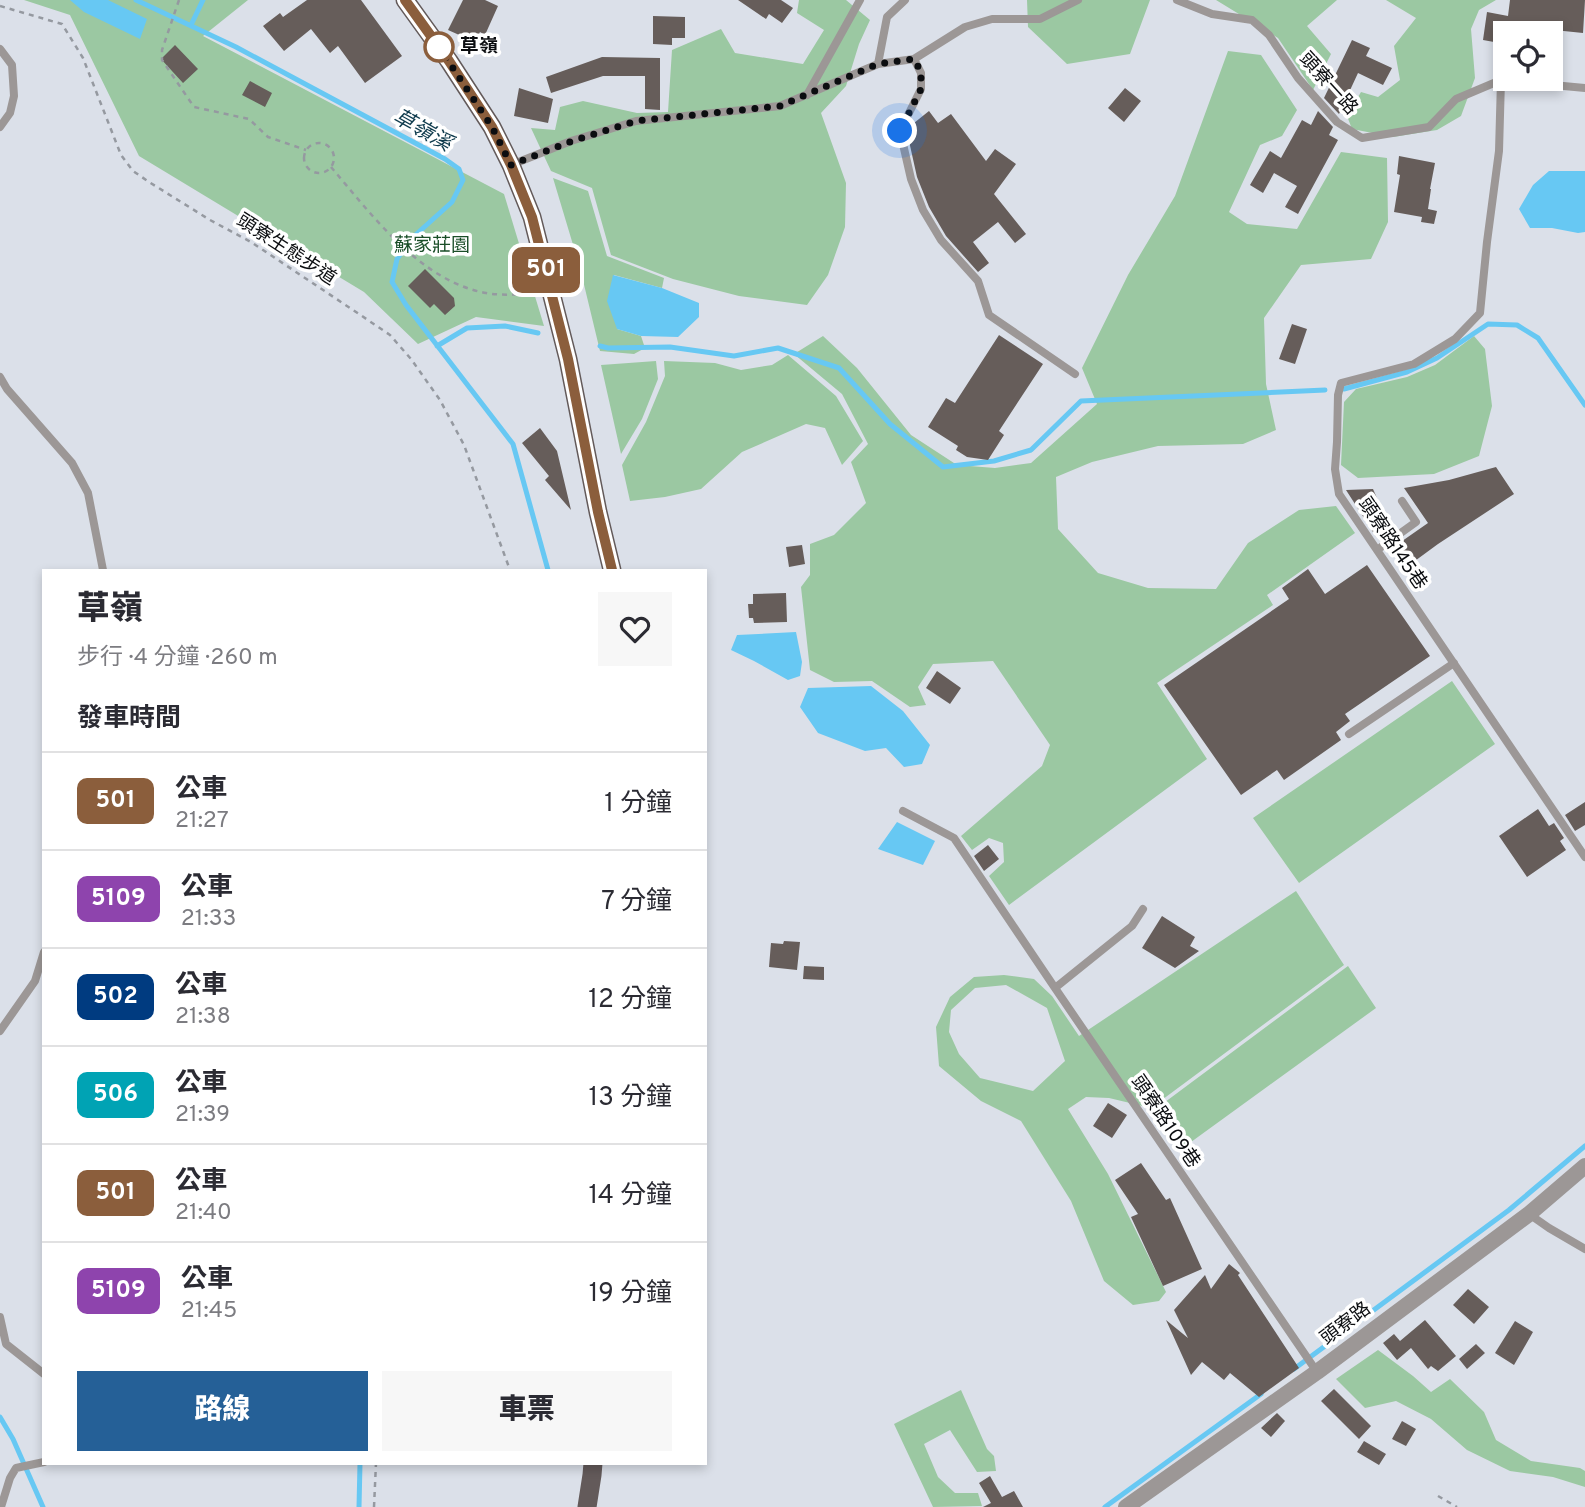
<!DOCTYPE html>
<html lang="zh-TW">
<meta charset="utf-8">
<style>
body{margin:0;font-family:Overpass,"Noto Sans TC",sans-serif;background:#f7f7f7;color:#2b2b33;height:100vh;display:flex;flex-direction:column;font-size:26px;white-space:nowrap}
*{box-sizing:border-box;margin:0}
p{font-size:23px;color:#7c7c81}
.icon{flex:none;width:38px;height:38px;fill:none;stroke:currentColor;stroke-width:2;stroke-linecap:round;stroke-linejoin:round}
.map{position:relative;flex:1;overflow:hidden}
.side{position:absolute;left:42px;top:569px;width:665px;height:896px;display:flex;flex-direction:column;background:#fff;border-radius:0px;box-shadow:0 4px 10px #0003}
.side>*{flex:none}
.badge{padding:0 14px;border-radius:10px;font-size:24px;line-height:46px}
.tools{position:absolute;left:1493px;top:21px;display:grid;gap:14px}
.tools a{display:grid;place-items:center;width:70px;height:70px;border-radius:0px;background:#fff;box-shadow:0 4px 10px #0003;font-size:35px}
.you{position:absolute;width:35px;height:35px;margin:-18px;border:5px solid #fff;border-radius:50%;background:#1a73e8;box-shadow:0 0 0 10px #1a73e833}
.map>.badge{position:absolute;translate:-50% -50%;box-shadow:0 0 0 4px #fff}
h2{padding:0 35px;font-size:26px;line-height:63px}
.round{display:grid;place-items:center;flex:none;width:74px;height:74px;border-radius:0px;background:#f7f7f7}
.headline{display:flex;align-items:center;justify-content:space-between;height:119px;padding:0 35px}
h1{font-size:33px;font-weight:800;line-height:52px}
.button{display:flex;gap:14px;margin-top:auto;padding:14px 35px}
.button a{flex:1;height:80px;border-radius:0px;background:#256097;color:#fff;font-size:28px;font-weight:800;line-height:80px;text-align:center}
.button a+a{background:#f7f7f7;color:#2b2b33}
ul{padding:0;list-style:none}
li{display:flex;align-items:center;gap:21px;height:98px;padding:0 35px;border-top:2px solid #e1e1e2}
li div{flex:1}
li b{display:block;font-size:26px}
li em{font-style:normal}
li .badge{min-width:77px;font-weight:700;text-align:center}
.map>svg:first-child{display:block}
.green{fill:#9bc8a2;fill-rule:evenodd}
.water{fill:#67c8f3}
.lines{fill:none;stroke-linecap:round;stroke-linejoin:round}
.stream{stroke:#67c8f3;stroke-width:5}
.building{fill:#665d5a}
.path{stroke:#9599a0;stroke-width:2.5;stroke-dasharray:5 5;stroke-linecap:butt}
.service{stroke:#9c9796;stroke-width:8}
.minor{stroke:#9c9796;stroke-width:16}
.primary{stroke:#635a5a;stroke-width:19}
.line-casing{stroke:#fff;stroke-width:16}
.line{stroke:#8b5e3c;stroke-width:10}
.walk{stroke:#0b0d10;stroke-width:7;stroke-dasharray:0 12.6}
.stop-dot{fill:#fff;stroke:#8b5e3c;stroke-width:3.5}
.labels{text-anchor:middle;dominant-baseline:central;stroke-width:7;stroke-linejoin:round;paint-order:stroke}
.stop-label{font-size:19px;font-weight:bold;fill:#0b0d10;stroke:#fff;text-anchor:start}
.street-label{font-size:19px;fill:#0b0d10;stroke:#fff}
.park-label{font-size:19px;fill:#1a4e28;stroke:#fff}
.water-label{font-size:21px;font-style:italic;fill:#0e3a4c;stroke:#fff}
</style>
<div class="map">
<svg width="1585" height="1507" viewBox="0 0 1585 1507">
<rect width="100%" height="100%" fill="#dbe0e9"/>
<!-- green -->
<path class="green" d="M24 0H248L203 36 504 194 544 326 476 317 418 344 364 292 139 156 70 15Z
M799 0H846L870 20 859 44 846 86 821 113 846 183 845 227 828 275 807 305 739 296 673 279 611 255 592 188 551 171 531 128 555 130 560 107 583 101 637 113 668 112 672 50 721 29 735 53 803 64 824 30 797 13Z
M1027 0H1150L1130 54 1067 64 1028 27Z
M1216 0H1337L1307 26 1331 54 1313 90 1278 38Z
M1386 0H1496L1479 10 1471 29 1475 78 1461 116 1437 130 1393 137 1352 129 1347 116 1361 92 1378 97 1400 80 1394 46 1416 18Z
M1228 51 1261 55 1297 110 1282 136 1260 145 1229 212 1247 224 1297 229 1341 152 1387 158 1388 222 1371 259 1301 265 1264 318 1266 384 1276 430 1243 444 1158 446 1092 462 1056 477 1058 529 1098 573 1148 588 1216 589 1248 543 1299 510 1336 506 1355 533 1267 595 1273 605 1157 683 1207 759 1009 905 989 876 1004 862 1003 843 989 838 972 850 961 836 1042 766 1050 745 993 661 933 664 918 687 926 705 910 707 872 681 834 682 810 670 801 587 810 575V544L834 535 866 503 851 462 868 444 842 394 794 354 823 336 857 368 911 435 957 465 995 468 1031 463 1097 404 1082 368 1128 275 1175 196Z
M553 178 588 191 607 256 664 278 662 288 614 275 617 329 641 336 645 348 634 354 600 351 580 268Z
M1474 336 1485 349 1492 406 1479 456 1434 474 1358 478 1341 465 1344 402 1356 389 1407 377 1435 365Z
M788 355 836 396 863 441 842 465 825 428 806 424 742 452 701 489 665 497 630 501 622 465 646 422 665 376 664 361 715 363 741 370 772 365Z
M656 361 658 379 642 419 621 454 601 365Z
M1452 681 1495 744 1299 883 1253 818Z
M1296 891 1344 965 1151 1108 1109 1098 1086 1097 1068 1109 1108 1174 1166 1292 1159 1301 1133 1305 1104 1281 1071 1201 1021 1121 981 1101 939 1066 936 1027 950 997 974 977 1004 975 1034 979 1052 996 1079 1036ZM1006 985 1047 1008 1065 1061 1033 1091 980 1078 959 1054 949 1032 951 1010 975 988Z
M1348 966 1376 1008 1180 1150 1153 1111Z
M1378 1350 1413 1376 1431 1392 1450 1379 1484 1412 1496 1440 1531 1461 1580 1468 1585 1471V1487L1553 1477 1510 1471 1467 1450 1431 1419 1396 1401 1365 1408 1336 1379Z
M961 1390 987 1449 994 1456 996 1471 977 1472 950 1430 924 1444 938 1477 955 1493H978L982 1506 933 1507 894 1424Z"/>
<!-- water -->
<path class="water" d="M70 0H108L147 19 140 39 84 12Z
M1549 171H1585V232L1578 233 1552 228H1530L1519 209 1533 185Z
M613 275 662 288 699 303V317L678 337 641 336 617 329 607 301Z
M796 632 802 662 800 676 788 680 754 661 731 650 737 635Z
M871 686 903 711 930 745 922 764 904 767 886 748 865 751 818 733 800 707 808 688Z
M897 822 935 841 923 865 878 849Z"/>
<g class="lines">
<!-- stream -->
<path class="stream" d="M136 0 236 47 445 159 459 169 463 180 452 202 411 239 397 259 392 282 406 305 513 444 548 570
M191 25 203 0
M437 346 467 328 505 326 538 333
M600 346 608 348 670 347 734 356 778 348 839 368 890 424 943 467 994 461 1031 450 1081 401 1325 390
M1344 389 1407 372 1437 358 1488 324 1517 325 1538 338 1585 405
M1294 1369 1509 1210 1585 1146
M0 1417 13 1439 43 1507
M359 1507 360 1463
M1105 1507 1261 1394"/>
</g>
<!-- building -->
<path class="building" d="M307 0H361L402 56 365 83 338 46 330 53 311 29 284 51 263 26 280 13 283 17Z
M463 0H485L498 6 485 35 480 32 475 42 448 30Z
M738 0H781L793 8 782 23 769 14 766 19Z
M1510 0H1585L1583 33 1554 30V33H1505V44L1483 40 1487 12 1508 16Z
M653 16 685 17V38H672V45L653 44Z
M1352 40 1370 48 1366 56 1392 68 1383 85 1358 73 1339 114 1324 98Z
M175 45 198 69 183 83 161 59Z
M602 57 660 58V110L645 109V76H603L551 93 546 77Z
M250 81 272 93 265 107 242 95Z
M519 88 553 99 548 123 514 116Z
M1125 88 1141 101 1124 122 1108 108Z
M929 111 938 123 951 114 986 161 995 149 1016 164 994 194 1026 234 1015 243 998 222 973 242 989 263 978 272 946 236 929 207 917 177 907 132 909 127Z
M1318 111 1333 127 1329 135 1338 140 1298 214 1285 207 1297 186 1274 173 1263 193 1250 185 1270 151 1281 158 1302 120 1311 125Z
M1399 156 1435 163 1430 189H1431L1428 209 1437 211 1434 224 1421 222 1422 217 1394 212 1400 175 1397 174Z
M425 269 454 298 455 306 445 315 434 304 430 308 408 286Z
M1292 324 1307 329 1295 364 1279 359Z
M999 335 1043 364 999 431 1004 435 988 460 967 457 956 450 958 446 928 427 946 398 955 403Z
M540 428 557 451 571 510 545 480 549 476 522 443Z
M1496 467 1514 494 1438 544 1408 566 1395 546 1428 523 1404 488 1449 480Z
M1373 489 1387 521 1373 532 1346 490Z
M802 545 805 564 789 567 786 547Z
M1367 565 1430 656 1345 714 1350 721 1336 732 1341 740 1284 780 1277 770 1241 795 1164 685 1289 599 1282 588 1308 569 1325 594Z
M786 593 787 622 754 623 753 618H749L748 604H753V594Z
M937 671 961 688 950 704 926 688Z
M1585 802V825L1575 831 1565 815Z
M1538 809 1549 826 1554 823 1564 838 1560 841 1566 850 1527 877 1499 836Z
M988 845 999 859 984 871 974 856Z
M1162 916 1195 937 1190 946 1199 951 1175 968 1142 948Z
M784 941 800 942 797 970 769 967 771 943 783 944Z
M804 966 824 967V980L803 979Z
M1108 1103 1127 1115 1112 1138 1093 1126Z
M1141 1163 1166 1200 1170 1198 1202 1269 1163 1286 1131 1217 1138 1214 1115 1180Z
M1229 1264 1240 1273 1238 1275 1299 1368 1259 1397 1230 1373 1224 1380 1202 1362 1191 1375 1166 1320 1188 1338 1174 1310 1205 1275 1211 1289Z
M1468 1289 1489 1307 1474 1324 1453 1305Z
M1425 1320 1456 1356 1438 1371 1431 1366 1428 1369 1411 1348 1397 1360 1383 1343 1394 1334 1400 1341Z
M1515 1321 1533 1332 1514 1365 1495 1353Z
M1476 1344 1485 1353 1467 1369 1459 1359Z
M1334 1389 1371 1426 1359 1439 1321 1401Z
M1277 1413 1285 1421 1271 1437 1261 1428Z
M1402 1421 1416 1429 1406 1446 1392 1439Z
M1364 1441 1386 1454 1379 1465 1357 1452Z
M990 1476 1002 1497 1014 1491 1023 1507H983L991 1503 979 1483Z"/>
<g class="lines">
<!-- path -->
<path class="path" d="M179 0 162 50V60L194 107 249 119 268 137 306 150
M0 6 62 24 83 58 121 155 133 171 149 182 210 220 251 242 359 314 390 335 411 359 440 400 464 445 510 570
M304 158a15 15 0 1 1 30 0a15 15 0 1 1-30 0Z
M331 167C372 215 420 281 486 293 502 296 518 294 534 294
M1438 1496 1457 1507
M374 1507 376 1463"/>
<!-- service -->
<path class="service" d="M1177 0 1212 14 1252 20 1269 35 1298 78 1337 122 1362 138 1429 127 1456 99 1501 80 1585 88
M0 49 12 65 14 96 10 113 0 127
M914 59 965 27 992 19H1040L1078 0
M878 64 887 17 905 0
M1501 80 1499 151 1487 242 1480 313 1455 339 1414 364 1341 383 1338 395 1337 442 1335 469 1339 494 1585 857
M807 95 860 0
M511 165 571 141 636 121 780 106 878 64 914 59 921 73V89L900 131 911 179 923 210 941 240 978 281 989 315 1075 374
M0 377 7 389 72 463 88 493 103 570
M1377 550 1416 522 1402 501
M1349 734 1454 663
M903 811 954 838 1055 988
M1143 909 1132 926 1055 988 1317 1372
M0 1031 35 981 44 952
M1529 1214 1549 1228 1585 1249
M0 1317 6 1344 44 1374
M1 1507 10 1478 16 1468 44 1462"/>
<!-- minor -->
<path class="minor" d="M1126 1507 1317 1372 1529 1214 1585 1166"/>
<!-- primary -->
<path class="primary" d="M405 0 449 61 492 127 511 165 532 217 568 359 598 512 612 570
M587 1507 592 1475 593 1463"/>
</g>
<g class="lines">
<!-- line casing -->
<g class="line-casing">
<path id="line" d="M405 0 449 61 492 127 511 165 532 217 568 359 598 512 612 570"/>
</g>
<!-- line -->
<use href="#line" class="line"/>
<!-- walk -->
<path class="walk" d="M439 47 492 127 511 165 572 141 636 121 780 106 878 64 914 59 921 72V89L900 131"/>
</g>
<!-- markers -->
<circle class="stop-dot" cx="439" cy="47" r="14"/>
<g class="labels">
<!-- stop labels -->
<g class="stop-label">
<text x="460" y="47">草嶺</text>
</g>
<!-- street labels -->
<g class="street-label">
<text transform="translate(1328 84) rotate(48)">頭寮一路</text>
<text transform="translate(286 250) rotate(33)">頭寮生態步道</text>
<text transform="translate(1392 544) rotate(56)">頭寮路145巷</text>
<text transform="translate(1165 1122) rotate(56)">頭寮路109巷</text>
<text transform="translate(1346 1324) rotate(-37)">頭寮路</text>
</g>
<!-- park labels -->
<g class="park-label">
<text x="432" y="246">蘇家莊園</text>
</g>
<!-- water labels -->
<g class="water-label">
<text transform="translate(422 131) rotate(29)">草嶺溪</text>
</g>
</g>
</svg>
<div class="tools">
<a><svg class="icon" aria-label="locate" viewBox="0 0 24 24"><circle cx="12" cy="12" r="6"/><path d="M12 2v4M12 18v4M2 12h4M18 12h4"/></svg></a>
</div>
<div class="you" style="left:900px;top:131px"></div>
<b class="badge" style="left:546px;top:270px;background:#8b5e3c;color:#fff">501</b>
<section class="side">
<div class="headline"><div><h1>草嶺</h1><p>步行 · 4 分鐘 · 260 m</p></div><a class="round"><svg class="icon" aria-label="heart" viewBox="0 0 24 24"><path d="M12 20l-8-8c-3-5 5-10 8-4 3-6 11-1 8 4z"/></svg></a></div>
<h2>發車時間</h2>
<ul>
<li><span class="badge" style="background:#8b5e3c;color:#fff">501</span><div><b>公車</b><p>21:27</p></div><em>1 分鐘</em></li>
<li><span class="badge" style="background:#8e44ad;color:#fff">5109</span><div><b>公車</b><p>21:33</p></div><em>7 分鐘</em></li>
<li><span class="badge" style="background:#003b80;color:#fff">502</span><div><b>公車</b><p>21:38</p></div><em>12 分鐘</em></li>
<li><span class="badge" style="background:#00a3b4;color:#fff">506</span><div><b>公車</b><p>21:39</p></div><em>13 分鐘</em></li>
<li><span class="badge" style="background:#8b5e3c;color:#fff">501</span><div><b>公車</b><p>21:40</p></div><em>14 分鐘</em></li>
<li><span class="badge" style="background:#8e44ad;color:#fff">5109</span><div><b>公車</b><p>21:45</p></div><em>19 分鐘</em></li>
</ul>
<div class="button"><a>路線</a><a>車票</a></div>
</section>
</div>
